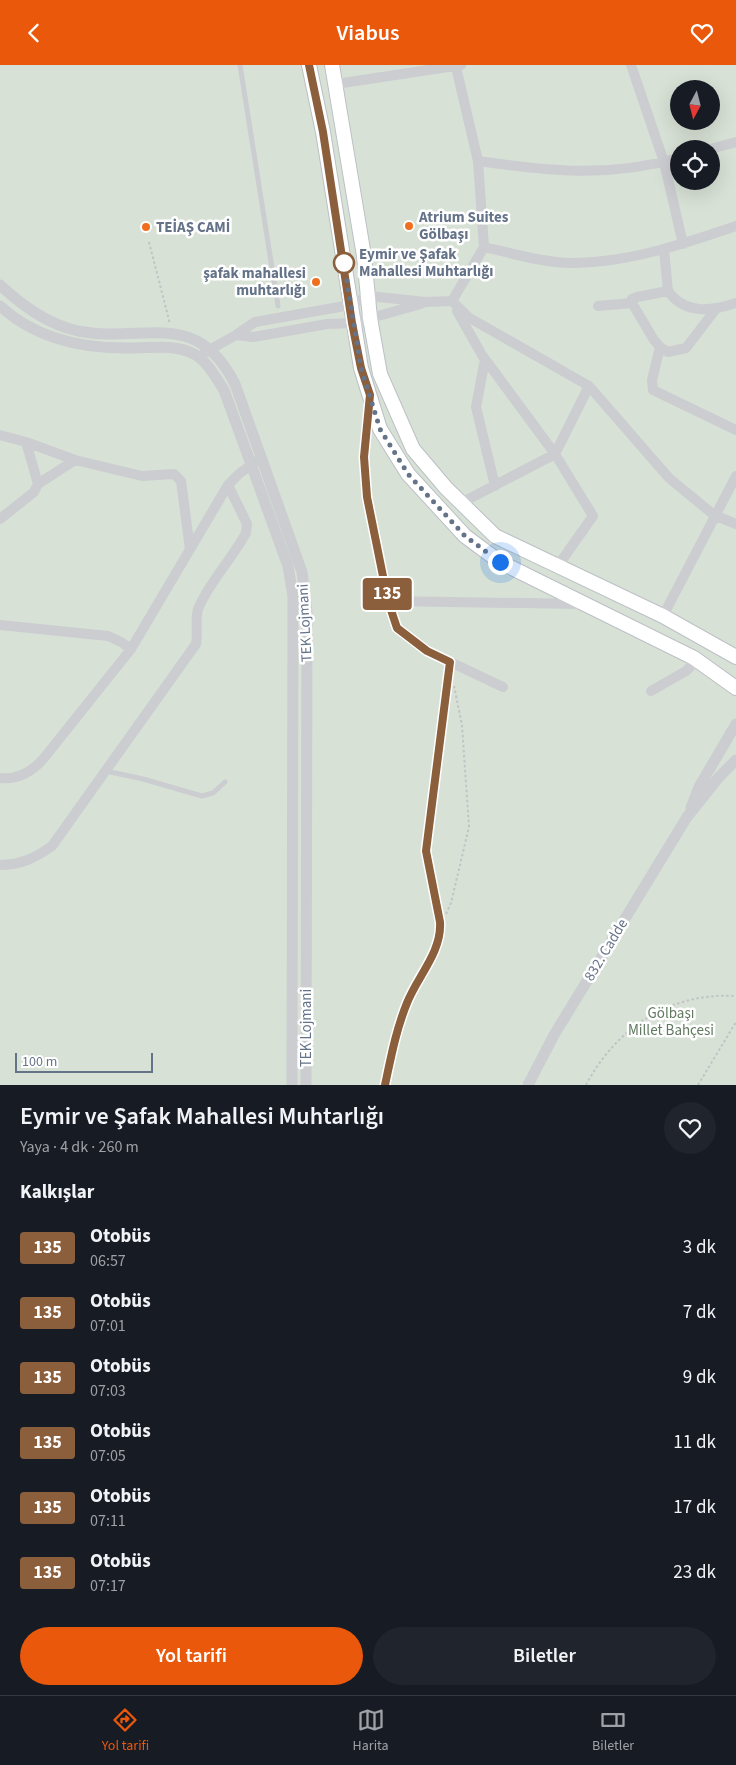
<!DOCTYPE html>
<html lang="tr">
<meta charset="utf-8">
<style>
body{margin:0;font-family:"Source Sans 3",sans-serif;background:#20242c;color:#f1f3f6;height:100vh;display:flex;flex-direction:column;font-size:19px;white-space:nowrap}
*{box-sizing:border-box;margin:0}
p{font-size:16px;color:#9ea1a6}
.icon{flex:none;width:28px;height:28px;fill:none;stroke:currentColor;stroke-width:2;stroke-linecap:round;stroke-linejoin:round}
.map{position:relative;height:1020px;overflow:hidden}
.drawer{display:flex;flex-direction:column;background:#171b24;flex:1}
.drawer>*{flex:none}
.badge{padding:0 10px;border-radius:4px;font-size:18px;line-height:32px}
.needle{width:32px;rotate:187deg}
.tools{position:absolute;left:670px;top:15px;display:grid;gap:10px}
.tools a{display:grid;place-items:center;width:50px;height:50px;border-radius:50%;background:#171b24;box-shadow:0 5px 20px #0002;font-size:25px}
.scale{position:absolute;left:15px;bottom:12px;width:138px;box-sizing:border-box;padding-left:5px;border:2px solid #657389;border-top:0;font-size:14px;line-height:18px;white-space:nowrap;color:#657389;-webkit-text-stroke:4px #fff;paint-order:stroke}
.you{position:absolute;width:25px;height:25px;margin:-12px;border:4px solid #fff;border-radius:50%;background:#1a73e8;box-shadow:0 0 0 8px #1a73e833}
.map>.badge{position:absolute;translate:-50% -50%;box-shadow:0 0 0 2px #fff}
h2{padding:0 20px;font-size:19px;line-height:45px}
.round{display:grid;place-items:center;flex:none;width:52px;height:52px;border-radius:26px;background:#20242c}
.summary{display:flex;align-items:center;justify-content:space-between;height:85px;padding:0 20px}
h1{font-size:24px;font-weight:600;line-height:38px}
.button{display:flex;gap:10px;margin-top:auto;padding:10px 20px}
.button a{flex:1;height:58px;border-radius:30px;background:#ea580c;color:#fff;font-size:20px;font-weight:600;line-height:58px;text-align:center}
.button a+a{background:#20242c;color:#f1f3f6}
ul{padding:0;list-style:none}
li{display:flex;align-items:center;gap:15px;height:65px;padding:0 20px}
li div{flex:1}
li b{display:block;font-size:19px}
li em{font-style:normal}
li .badge{min-width:55px;font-weight:700;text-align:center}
header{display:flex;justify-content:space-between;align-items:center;height:65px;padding:0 20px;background:#ea580c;color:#fff;font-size:22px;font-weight:600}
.menu{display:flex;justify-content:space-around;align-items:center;height:70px;border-top:1px solid #363941;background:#171b24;font-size:14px;color:#9ea1a6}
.menu a{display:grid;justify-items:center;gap:2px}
.menu .selected{color:#ea580c}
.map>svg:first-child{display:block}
.green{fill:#d8e1d6;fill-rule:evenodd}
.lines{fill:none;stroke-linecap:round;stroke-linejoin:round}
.secondary-casing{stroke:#bcc0c6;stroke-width:16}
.path{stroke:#c1c3c6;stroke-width:2;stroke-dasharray:2.5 2.5;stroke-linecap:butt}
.service{stroke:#cbcdd1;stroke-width:5}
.minor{stroke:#cbcdd1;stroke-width:10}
.tertiary{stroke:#cbcdd1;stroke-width:11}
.secondary{stroke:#fff;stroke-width:14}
.line-casing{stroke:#fff;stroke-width:11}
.line{stroke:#8b5e3c;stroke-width:8}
.walk{stroke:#657389;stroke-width:5;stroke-dasharray:0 9}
.poi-dot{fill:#ef6f1f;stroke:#fff;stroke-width:2}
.stop-dot{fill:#fff;stroke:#8b5e3c;stroke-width:2.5}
.labels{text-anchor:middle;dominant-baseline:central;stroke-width:5;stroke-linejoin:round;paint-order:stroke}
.poi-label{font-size:15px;font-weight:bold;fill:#657389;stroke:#fff;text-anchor:start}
.stop-label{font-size:15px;font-weight:bold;fill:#657389;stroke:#fff;text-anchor:start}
.street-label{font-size:15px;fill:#657389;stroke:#fff}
.park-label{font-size:15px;fill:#627a61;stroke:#fff}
</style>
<header><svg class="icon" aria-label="back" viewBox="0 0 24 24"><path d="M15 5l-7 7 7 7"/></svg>Viabus<svg class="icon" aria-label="heart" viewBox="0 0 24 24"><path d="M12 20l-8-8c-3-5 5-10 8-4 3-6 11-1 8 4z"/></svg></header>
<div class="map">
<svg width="736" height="1020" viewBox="0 0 736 1020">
<rect width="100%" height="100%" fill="#f8f8f5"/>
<!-- green -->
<path class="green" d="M0 0H736V1020H0ZM679 24H711V56H679ZM679 84H711V116H679Z"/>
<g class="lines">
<!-- secondary casing -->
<g class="secondary-casing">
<path id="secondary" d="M309 0 323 67 361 303 380 364 408 409 465 471 500 497 694 593 736 623
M332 0 364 191 370 253 380 309 413 384 446 423 495 471 663 551 736 592"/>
</g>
<!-- path -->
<path class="path" d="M149 177 170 259
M446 849 451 838 469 762 462 660 454 621
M586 1020C616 963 670 927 736 931
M698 1020 736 957"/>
<!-- service -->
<path class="service" d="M240 0 278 241
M106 706 143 714 202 731 213 728 225 717
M385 1020C391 992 396 965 407 938 417 912 442 887 440 857L426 786 450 597"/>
<!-- minor -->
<path class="minor" d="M631 0 664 97 683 179
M336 19 461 0
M710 84 736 77
M478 96C550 106 607 113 679 93
M484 182C510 188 549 199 575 198 631 197 683 179 736 161
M664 185 668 226C685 250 712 246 736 238
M668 226 637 232 632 234V238L654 275 660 282 668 287 686 283 715 245
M452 236 468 252 589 321 669 413 714 450 736 459
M598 241 632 238
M457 246 482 290 555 389 593 451 557 502
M236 270 253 272 327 259 353 258 421 239
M660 282 652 315 653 325 736 365
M204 288 236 270 255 257 350 240 369 231 426 237 452 236 484 182 478 96 456 2
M485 294 476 342 495 421
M369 336 364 392 367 432 388 536 581 539
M0 370 26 377 38 419 34 427 0 454
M26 377 75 395 38 419
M75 395 142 411 174 409 181 416 190 484
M461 438 555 389 589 321
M388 536 397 563 427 586 503 622
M663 551 736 411
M0 560 108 571 121 577 131 584
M651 626 686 606 697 595
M0 713C18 715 32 707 44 693L131 584 228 420 240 408 257 396
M0 800C21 800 35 793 52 781L196 579C198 568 195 555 198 544 209 517 232 494 246 468L247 459 228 420"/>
<!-- tertiary -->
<path class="tertiary" d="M0 220C23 241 47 259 78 266 144 279 196 241 235 319L302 507 307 548 306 1020
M0 241C36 274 84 284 131 283 152 283 173 279 192 288 206 294 216 313 224 325L288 501 293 531 292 1020
M691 743 699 722 736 659
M528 1020 554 970 687 752 719 712 736 695"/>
<!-- secondary -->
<use href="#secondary" class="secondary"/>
</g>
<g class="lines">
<!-- line casing -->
<g class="line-casing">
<path id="line" d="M309 0 323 67 352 258 361 303 370 330 364 392 367 432 388 536 397 563 427 586 450 597 426 786 440 857C442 887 417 912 407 938 396 965 391 992 385 1020"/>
</g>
<!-- line -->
<use href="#line" class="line"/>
<!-- walk -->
<path class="walk" d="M344 198 361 303 380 364 408 409 465 471 500 497"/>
</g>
<!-- markers -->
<g class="poi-dot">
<circle cx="409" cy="161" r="5"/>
<circle cx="146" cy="162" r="5"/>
<circle cx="316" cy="217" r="5"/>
</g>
<circle class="stop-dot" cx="344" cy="198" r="10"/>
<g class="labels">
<!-- poi labels -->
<g class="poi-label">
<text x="419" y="152">Atrium Suites<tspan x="419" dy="17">Gölbaşı</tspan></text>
<text x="156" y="162">TEİAŞ CAMİ</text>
<text x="306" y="208" text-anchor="end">şafak mahallesi<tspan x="306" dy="17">muhtarlığı</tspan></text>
</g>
<!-- stop labels -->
<g class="stop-label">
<text x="359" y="189">Eymir ve Şafak<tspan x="359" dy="17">Mahallesi Muhtarlığı</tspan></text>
</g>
<!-- street labels -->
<g class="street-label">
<text transform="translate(305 558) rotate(-93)">TEK Lojmani</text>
<text transform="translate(606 885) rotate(-59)">832. Cadde</text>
<text transform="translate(306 963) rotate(-90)">TEK Lojmani</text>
</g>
<!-- park labels -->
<g class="park-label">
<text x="671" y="948">Gölbaşı<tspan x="671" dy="17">Millet Bahçesi</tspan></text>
</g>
</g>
</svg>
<div class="tools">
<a><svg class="needle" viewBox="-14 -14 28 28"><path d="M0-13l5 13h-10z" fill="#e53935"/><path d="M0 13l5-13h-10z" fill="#9ea1a6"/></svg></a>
<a><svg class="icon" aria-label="locate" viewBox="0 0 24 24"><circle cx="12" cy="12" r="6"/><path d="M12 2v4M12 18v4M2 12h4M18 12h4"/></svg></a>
</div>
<div class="scale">100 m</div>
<div class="you" style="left:500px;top:497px"></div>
<b class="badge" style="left:387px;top:529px;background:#8b5e3c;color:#fff">135</b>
</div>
<section class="drawer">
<div class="summary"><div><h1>Eymir ve Şafak Mahallesi Muhtarlığı</h1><p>Yaya · 4 dk · 260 m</p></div><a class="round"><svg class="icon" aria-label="heart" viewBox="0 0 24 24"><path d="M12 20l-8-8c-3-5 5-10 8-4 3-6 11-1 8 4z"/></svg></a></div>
<h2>Kalkışlar</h2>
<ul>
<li><span class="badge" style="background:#8b5e3c;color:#fff">135</span><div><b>Otobüs</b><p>06:57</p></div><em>3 dk</em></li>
<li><span class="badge" style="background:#8b5e3c;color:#fff">135</span><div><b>Otobüs</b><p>07:01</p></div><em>7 dk</em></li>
<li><span class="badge" style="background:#8b5e3c;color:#fff">135</span><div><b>Otobüs</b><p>07:03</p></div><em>9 dk</em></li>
<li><span class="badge" style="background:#8b5e3c;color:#fff">135</span><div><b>Otobüs</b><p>07:05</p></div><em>11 dk</em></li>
<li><span class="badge" style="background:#8b5e3c;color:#fff">135</span><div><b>Otobüs</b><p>07:11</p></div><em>17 dk</em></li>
<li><span class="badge" style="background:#8b5e3c;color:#fff">135</span><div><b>Otobüs</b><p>07:17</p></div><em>23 dk</em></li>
</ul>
<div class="button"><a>Yol tarifi</a><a>Biletler</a></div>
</section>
<nav class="menu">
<a class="selected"><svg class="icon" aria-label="directions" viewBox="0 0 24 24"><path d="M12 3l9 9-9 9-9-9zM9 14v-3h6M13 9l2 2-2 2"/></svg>Yol tarifi</a>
<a><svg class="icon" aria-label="map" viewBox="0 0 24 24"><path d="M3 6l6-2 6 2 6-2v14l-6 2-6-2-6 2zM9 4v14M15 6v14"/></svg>Harita</a>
<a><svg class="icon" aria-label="tickets" viewBox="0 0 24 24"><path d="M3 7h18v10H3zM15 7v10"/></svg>Biletler</a>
</nav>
